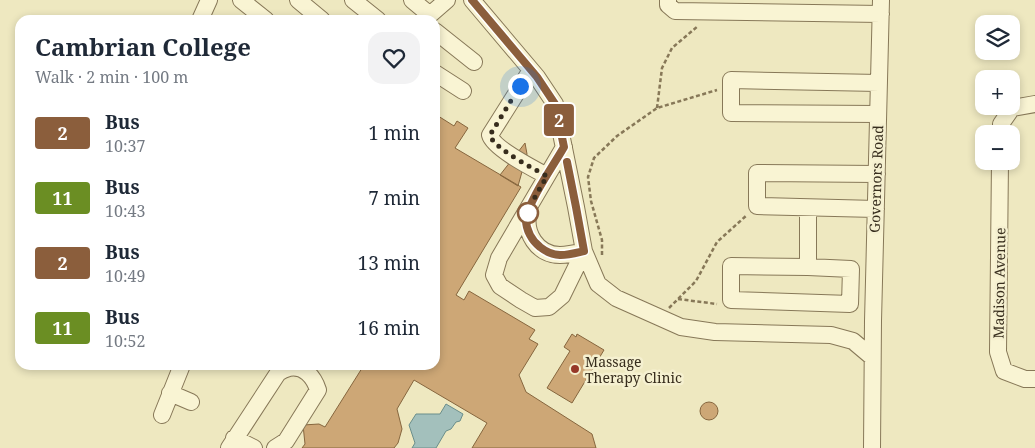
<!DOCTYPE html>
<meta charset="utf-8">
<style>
body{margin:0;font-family:"Noto Serif",serif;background:#f2f2f3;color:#1f2937;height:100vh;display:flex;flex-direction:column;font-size:19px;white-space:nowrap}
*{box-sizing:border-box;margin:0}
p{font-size:16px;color:#747a83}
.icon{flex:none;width:28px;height:28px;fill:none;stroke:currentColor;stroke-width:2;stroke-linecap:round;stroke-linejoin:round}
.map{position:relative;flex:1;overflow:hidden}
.side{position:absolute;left:15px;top:15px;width:425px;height:355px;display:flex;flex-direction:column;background:#fff;border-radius:15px;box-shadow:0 2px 8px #0003}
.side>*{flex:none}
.badge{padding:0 10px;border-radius:4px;font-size:18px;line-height:32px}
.buttons{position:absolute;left:975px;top:15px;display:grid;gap:10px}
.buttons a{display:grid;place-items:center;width:45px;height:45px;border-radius:10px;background:#fff;box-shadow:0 2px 8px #0003;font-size:25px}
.you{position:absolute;width:25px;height:25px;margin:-12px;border:4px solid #fff;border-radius:50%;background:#1a73e8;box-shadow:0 0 0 8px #1a73e833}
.map>.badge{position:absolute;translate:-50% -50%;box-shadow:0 0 0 2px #fff}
.round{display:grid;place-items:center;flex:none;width:52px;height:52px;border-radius:15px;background:#f2f2f3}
.overview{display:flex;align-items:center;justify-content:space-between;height:85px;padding:0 20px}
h1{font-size:24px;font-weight:700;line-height:38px}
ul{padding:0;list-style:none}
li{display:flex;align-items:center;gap:15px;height:65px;padding:0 20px}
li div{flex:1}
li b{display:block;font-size:19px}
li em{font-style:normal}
li .badge{min-width:55px;font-weight:700;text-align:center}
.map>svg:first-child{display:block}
.water{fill:#a3c0bc;stroke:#6a8e8b}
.building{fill:#cda776;stroke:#86663e}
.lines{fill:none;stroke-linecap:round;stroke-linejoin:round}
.minor-casing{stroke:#877858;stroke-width:18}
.path{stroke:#877858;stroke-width:2.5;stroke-dasharray:4 2.5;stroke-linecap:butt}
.minor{stroke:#f9f4d3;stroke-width:16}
.line-casing{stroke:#fff;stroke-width:11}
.line{stroke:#8b5e3c;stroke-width:8}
.walk{stroke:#372d1d;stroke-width:5;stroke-dasharray:0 9}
.stop-dot{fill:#fff;stroke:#8b5e3c;stroke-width:2.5}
.poi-dot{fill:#963828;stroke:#f5f0d0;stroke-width:2}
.labels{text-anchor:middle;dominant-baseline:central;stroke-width:5;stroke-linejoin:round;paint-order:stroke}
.street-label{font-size:14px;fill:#372d1d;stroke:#f5f0d0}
.poi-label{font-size:14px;fill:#372d1d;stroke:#f5f0d0;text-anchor:start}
</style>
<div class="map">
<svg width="1035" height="448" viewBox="0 0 1035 448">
<rect width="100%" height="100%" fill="#eee8c0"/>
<!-- water -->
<path class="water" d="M446 404 463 414 460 421 456 422 451 429 446 431 436 448H412L415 443 409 425 416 414H440Z"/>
<!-- building -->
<path class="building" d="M435 114 454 126 457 121 468 128 455 148 521 187 456 295 464 300 469 291 535 330 529 339 538 344 519 375 526 392 592 434 596 448H472L487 423 414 380 397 409 402 429 398 443 394 448H302L305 444 303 425 319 424 325 427 364 365H435Z
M525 143 527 154 518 186 500 175Z
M572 334 576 337 577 334 604 350 572 403 547 388 570 351 564 347Z
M700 411a9 9 0 1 1 18 0a9 9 0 1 1-18 0Z"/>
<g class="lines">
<!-- minor casing -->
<g class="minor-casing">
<path id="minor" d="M241 0 266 20
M298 0 322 20
M353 0 378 20
M412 0 430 15
M472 0 537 77 555 104 576 207 584 251 598 284 616 298 681 327 715 332 831 335 853 341 872 357
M668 0V5L675 11 881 14
M200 20 209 0
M424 20 447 0
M435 31 474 62
M531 70 490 135C493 148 534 169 547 176
M435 73 463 91
M878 114 731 113V80L879 83
M1001 134V124L1012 108 1035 104
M564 147 499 258 494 275 500 286 521 300 535 308 549 307 562 296 584 251
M1000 161 998 352 1004 371 1025 379H1035
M876 209 757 206V173L877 174
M529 211C523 232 537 255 560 255 568 255 576 253 584 251
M808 267 731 266V300L850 304 851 269 808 267V208
M170 393 191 402
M162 415 182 365
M234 438 254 448
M229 448 278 373C281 371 285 369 289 368 304 365 314 377 318 390L286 441 275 448
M872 448 873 321 881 0"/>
</g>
<!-- path -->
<path class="path" d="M657 108 662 68 672 48 698 26
M602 255V240L591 201 588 177 594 158 617 136 657 108 717 90
M678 299 717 304
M669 308 696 281 717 242 747 215"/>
<!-- minor -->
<use href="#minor" class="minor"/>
</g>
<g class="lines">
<!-- line casing -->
<g class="line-casing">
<path id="line" d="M472 0 537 77 555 104 564 147C555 163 527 203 526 220 526 230 532 241 540 247 555 259 567 255 584 251L576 207 567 162"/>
</g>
<!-- line -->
<use href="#line" class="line"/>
<!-- walk -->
<path class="walk" d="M520 86 490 135C493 148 534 169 547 176L523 218 528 213"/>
</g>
<!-- markers -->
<circle class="stop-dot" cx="528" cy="213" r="10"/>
<circle class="poi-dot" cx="575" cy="369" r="5"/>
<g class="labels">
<!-- street labels -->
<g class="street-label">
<text transform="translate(876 179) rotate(-88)">Governors Road</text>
<text transform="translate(999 283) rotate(-89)">Madison Avenue</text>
</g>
<!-- poi labels -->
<g class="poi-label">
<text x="585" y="361">Massage<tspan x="585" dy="16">Therapy Clinic</tspan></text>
</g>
</g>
</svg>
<div class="buttons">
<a><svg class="icon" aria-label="layers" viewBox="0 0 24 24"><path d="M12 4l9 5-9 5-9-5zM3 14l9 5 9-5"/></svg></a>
<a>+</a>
<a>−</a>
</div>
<div class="you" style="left:520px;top:86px"></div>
<b class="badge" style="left:559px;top:120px;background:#8b5e3c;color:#fff">2</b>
<section class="side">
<div class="overview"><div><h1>Cambrian College</h1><p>Walk · 2 min · 100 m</p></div><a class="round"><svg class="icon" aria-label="heart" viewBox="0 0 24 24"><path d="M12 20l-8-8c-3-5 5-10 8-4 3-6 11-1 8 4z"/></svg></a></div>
<ul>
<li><span class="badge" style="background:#8b5e3c;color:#fff">2</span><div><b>Bus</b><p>10:37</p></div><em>1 min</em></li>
<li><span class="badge" style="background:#6b8e23;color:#fff">11</span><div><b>Bus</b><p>10:43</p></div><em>7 min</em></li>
<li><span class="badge" style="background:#8b5e3c;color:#fff">2</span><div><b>Bus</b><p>10:49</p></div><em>13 min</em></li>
<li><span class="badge" style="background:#6b8e23;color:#fff">11</span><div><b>Bus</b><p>10:52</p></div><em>16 min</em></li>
</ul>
</section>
</div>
